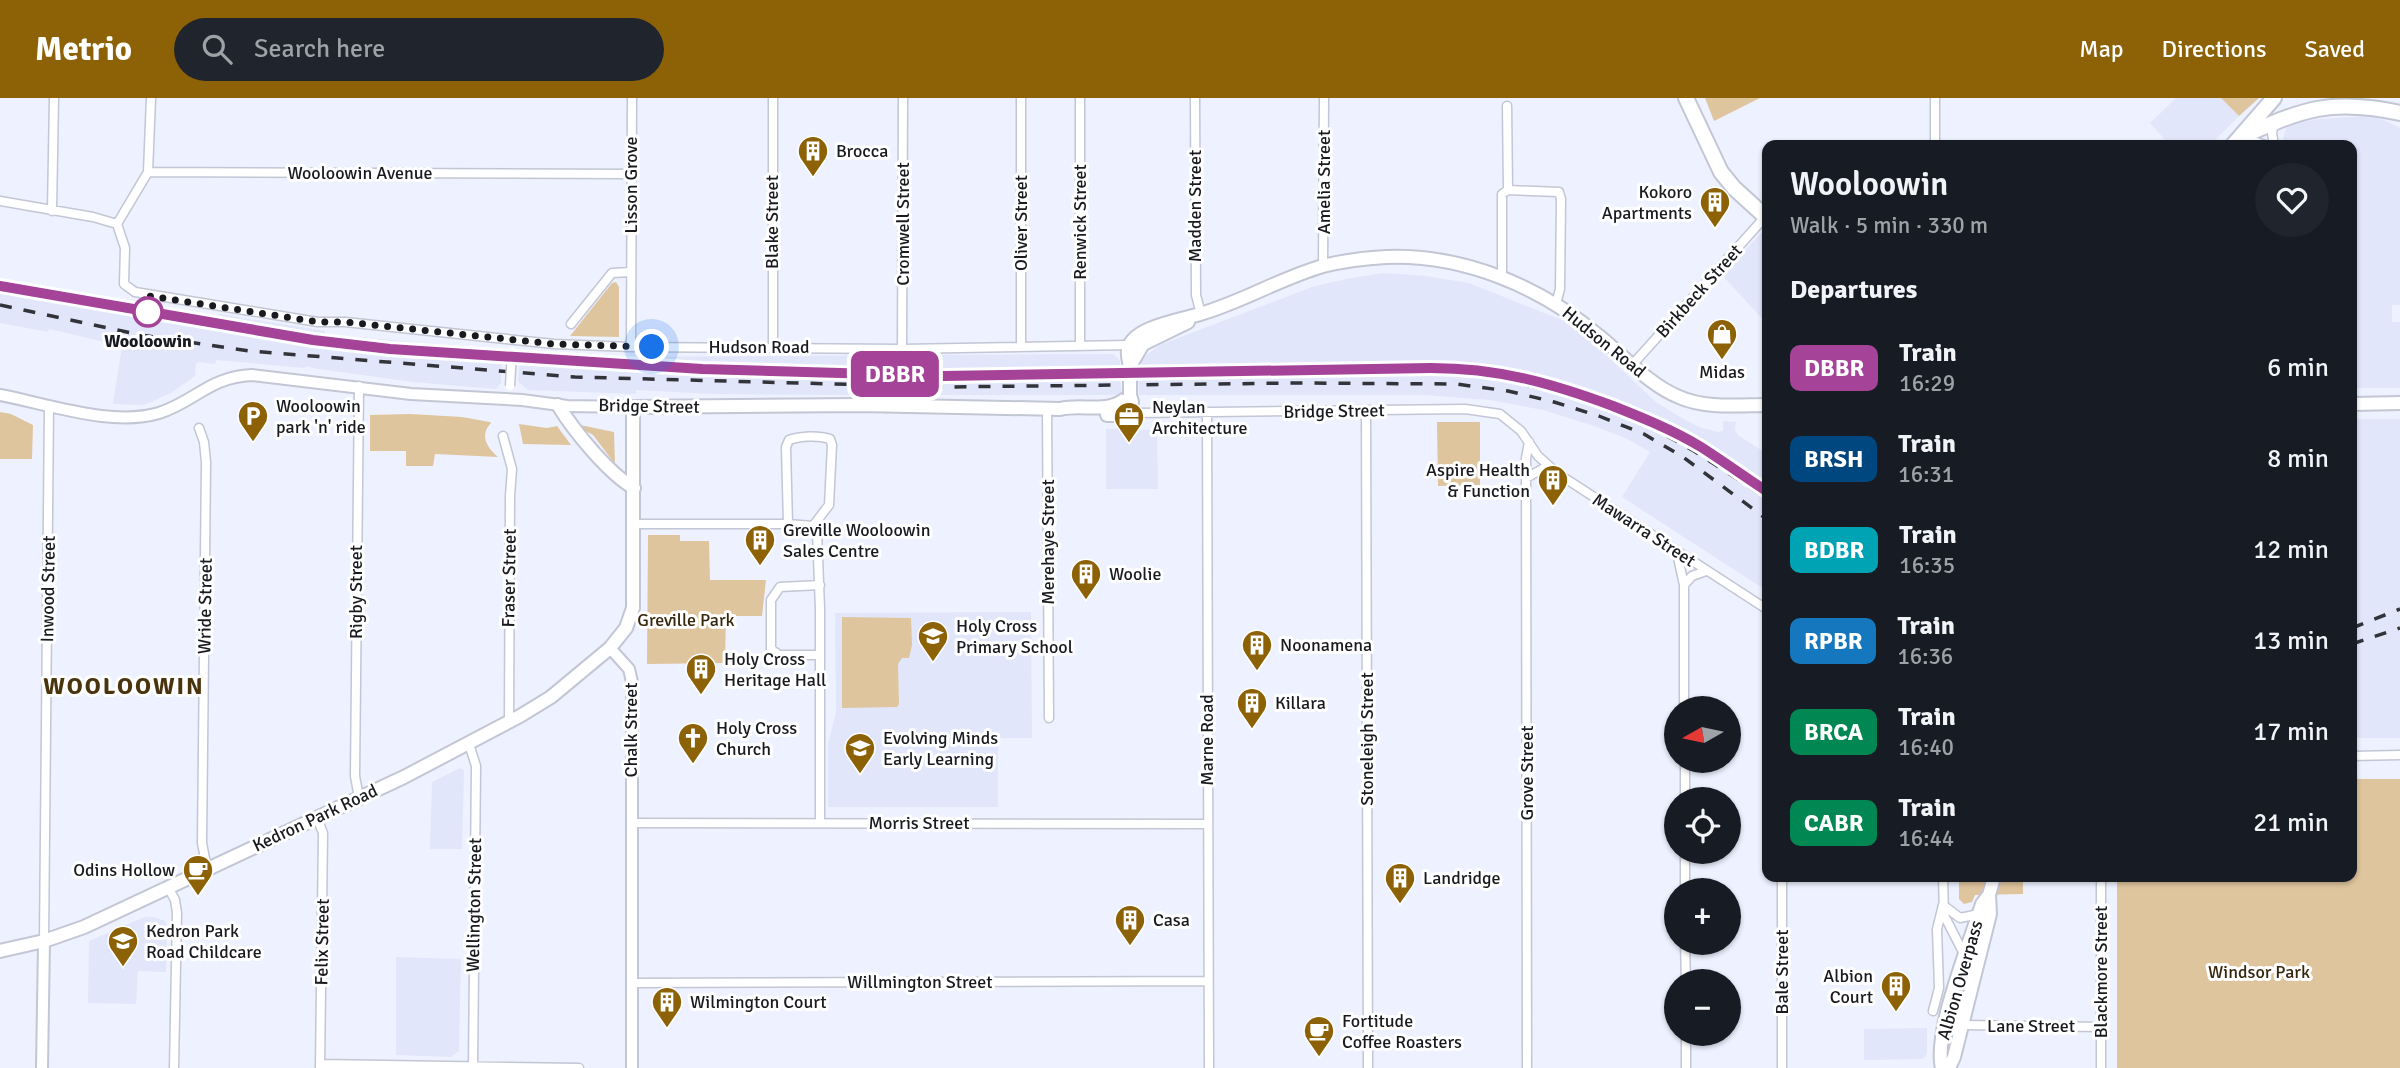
<!DOCTYPE html>
<meta charset="utf-8">
<style>
body{margin:0;font-family:Signika,sans-serif;background:#20242c;color:#f1f3f6;height:100vh;display:flex;flex-direction:column;font-size:26px;white-space:nowrap}
*{box-sizing:border-box;margin:0}
p{font-size:23px;color:#9ea1a6}
.icon{flex:none;width:38px;height:38px;fill:none;stroke:currentColor;stroke-width:2;stroke-linecap:round;stroke-linejoin:round}
.map{position:relative;flex:1;overflow:hidden}
.details{position:absolute;left:1762px;top:42px;width:595px;height:742px;display:flex;flex-direction:column;background:#171b24;border-radius:14px;box-shadow:0 2px 5px #0004}
.details>*{flex:none}
.badge{padding:0 14px;border-radius:10px;font-size:24px;line-height:46px}
.needle{width:46px;rotate:261deg}
.controls{position:absolute;left:1664px;top:598px;display:grid;gap:14px}
.controls a{display:grid;place-items:center;width:77px;height:77px;border-radius:50%;background:#171b24;box-shadow:0 2px 5px #0004;font-size:35px}
.you{position:absolute;width:35px;height:35px;margin:-18px;border:5px solid #fff;border-radius:50%;background:#1a73e8;box-shadow:0 0 0 10px #1a73e833}
.map>.badge{position:absolute;translate:-50% -50%;box-shadow:0 0 0 4px #fff}
h2{padding:0 28px;font-size:26px;line-height:63px}
.round{display:grid;place-items:center;flex:none;width:74px;height:74px;border-radius:37px;background:#20242c}
.summary{display:flex;align-items:center;justify-content:space-between;height:119px;padding:0 28px}
h1{font-size:33px;font-weight:600;line-height:52px}
ul{padding:0;list-style:none}
li{display:flex;align-items:center;gap:21px;height:91px;padding:0 28px}
li div{flex:1}
li b{display:block;font-size:26px}
li em{font-style:normal}
li .badge{min-width:77px;font-weight:700;text-align:center}
header{display:flex;align-items:center;gap:42px;box-sizing:border-box;height:98px;padding:0 35px;background:#8d6206;color:#fff}
header strong{font-size:33px}
nav{display:flex;gap:38px;margin-inline-start:auto;font-size:24px}
.search{width:490px;height:63px;background:#20242c;display:flex;align-items:center;gap:18px;box-sizing:border-box;padding:0 24px;border-radius:38px;color:#9ea1a6;font-size:26px}
.map>svg:first-child{display:block}
.built{fill:#e2e6fb}
.green{fill:#dfc59e}
.lines{fill:none;stroke-linecap:round;stroke-linejoin:round}
.minor-casing{stroke:#c3c6d4;stroke-width:11}
.tertiary-casing{stroke:#c3c6d4;stroke-width:14}
.secondary-casing{stroke:#c3c6d4;stroke-width:16}
.trunk-casing{stroke:#c3c6d4;stroke-width:18}
.minor{stroke:#fff;stroke-width:8}
.tertiary{stroke:#fff;stroke-width:10}
.secondary{stroke:#fff;stroke-width:12}
.trunk{stroke:#fff;stroke-width:14}
.rail{stroke:#33343a;stroke-width:3.5;stroke-dasharray:12 12;stroke-linecap:butt}
.minor-bridge-casing{stroke:#c3c6d4;stroke-width:11;stroke-linecap:butt}
.secondary-bridge-casing{stroke:#c3c6d4;stroke-width:16;stroke-linecap:butt}
.minor-bridge{stroke:#fff;stroke-width:8}
.secondary-bridge{stroke:#fff;stroke-width:12}
.line-casing{stroke:#fff;stroke-width:16}
.line{stroke:#a54399;stroke-width:10}
.walk{stroke:#191a1f;stroke-width:7;stroke-dasharray:0 12.6}
.stop-dot{fill:#fff;stroke:#a54399;stroke-width:3.5}
.labels{text-anchor:middle;dominant-baseline:central;stroke-width:6;stroke-linejoin:round;paint-order:stroke}
.poi-label{font-size:18px;fill:#191a1f;stroke:#fff;text-anchor:start}
.street-label{font-size:18px;fill:#191a1f;stroke:#fff}
.stop-label{font-size:18px;font-weight:bold;fill:#191a1f;stroke:#fff}
.park-label{font-size:18px;fill:#36260b;stroke:#fff}
.district-label{font-size:24px;font-weight:bold;letter-spacing:2px;fill:#49340e;stroke:#fff}
</style>
<header>
<strong>Metrio</strong>
<div class="search"><svg class="icon" aria-label="search" viewBox="0 0 24 24"><circle cx="10" cy="10" r="6"/><path d="M15 15l6 6"/></svg>Search here</div>
<nav><a>Map</a><a>Directions</a><a>Saved</a></nav>
</header>
<div class="map">
<svg width="2400" height="970" viewBox="0 0 2400 970">
<rect width="100%" height="100%" fill="#eef1ff"/>
<!-- built -->
<path class="built" d="M2176 0H2221L2239 18 2210 47H2170L2150 25Z
M2368 18 2384 22 2400 30V207H2392V224H2400V290H2352V47H2288L2283 41 2286 30 2290 27 2317 21Z
M1761 135 1767 141V226L1722 177Z
M1384 175 1426 178 1469 185 1562 222 1588 240 1656 304 1680 319 1699 329 1718 334 1723 333V323L1736 324 1735 332 1738 337 1767 356V493L1622 399 1650 354 1627 341 1597 329 1543 312 1490 302 1426 297H1139L1138 268 1141 261 1160 247 1312 189 1351 180Z
M0 180 4 183 218 218 219 216 325 233V236L502 252 501 285 496 291 412 284 319 271 306 268 305 270 216 262 215 266 198 264 196 266 195 278 171 295 151 304 143 307 113 306 122 248 49 231 48 234 0 225Z
M521 253 606 259 1114 256 1120 263 1121 295 1118 297H840L711 296 636 292V296L528 292 518 283Z
M2352 321H2400V640H2352Z
M1106 331 1157 332 1158 391H1106Z
M1031 514 1032 640H998V709H828V645L836 615 835 515Z
M460 670 464 672 462 751H430L432 684Z
M145 819H154L165 823 167 829 166 874 138 873 136 906 88 905 89 843Z
M396 859 461 861 459 953 451 959 396 957Z
M1927 930V956L1923 961 1864 962V931Z"/>
<!-- green -->
<path class="green" d="M1705 0H1760L1714 23Z
M2221 0H2259L2239 18Z
M616 184 619 189V239L570 238 612 185Z
M0 314 11 316 33 327 32 361H0Z
M410 316 462 319 490 324 491 325C479 337 487 350 498 359L435 356 433 368H406V353H370V317Z
M1437 324H1480V387L1438 388Z
M519 326 547 330 557 328 571 347 523 346Z
M580 327 614 334 615 366 593 337 584 332Z
M648 437H680V443H709L710 482H766L762 518H726L725 565 647 566Z
M842 519 911 520 912 547 909 560H902L898 566 899 606 897 609 842 610Z
M2352 681H2400V970H2117V779H2352Z
M1959 779H2023V796L1975 797 1972 804 1964 806 1959 801Z"/>
<g class="lines">
<!-- minor casing -->
<g class="minor-casing">
<path id="minor" d="M1080 0V247
M1195 0 1196 197 1201 216
M1935 0V47
M1507 8 1508 92
M2245 40 2265 47
M2274 47 2272 35 2274 25
M148 74 632 76
M0 103 93 119 117 126
M52 113 54 0
M117 126 125 150 124 186 135 194 318 224H345L554 246 631 249 902 251 1129 247
M117 126 148 74 151 0
M1323 168 1324 0
M1502 180V96L1508 92 1559 94 1561 101 1560 191 1556 206
M571 226 612 175 631 174
M631 249 632 0
M773 249V0
M1021 249V0
M902 251 903 0
M1633 266 1765 119
M1047 311 1049 620
M1126 313 1136 315 1465 311 1500 316 1521 333 1538 358 1557 375 1768 512
M1366 313 1368 970
M1207 314 1209 970
M199 330 204 344 206 364 202 745 207 771
M503 338 512 371 510 398 509 625
M1526 380 1548 368
M634 426H788L813 428 817 433 820 511V725
M788 426 786 349 789 342C800 338 818 337 830 341L832 347 829 407 813 428
M1677 455 1684 487V611
M820 487 780 489 771 502V551L779 557H820
M1684 487 1692 478 1706 473
M469 646 476 668 473 970
M2352 658 2400 657
M1685 663V702
M359 700 355 678 359 288
M317 720 323 735 320 970
M631 725 1207 726
M1685 754V793
M1943 779 1944 817 1964 856
M2101 779V970
M168 789 175 802 177 815 174 970
M1943 807 1960 820 1979 816
M44 843 49 307
M1685 845 1686 884
M631 885 1208 883
M1933 913 1939 890 1937 831 1943 807
M1962 927 2101 929
M1686 936V970
M320 966 579 970
M1527 970 1526 360 1529 344
M1782 970V779"/>
</g>
<!-- tertiary casing -->
<g class="tertiary-casing">
<path id="tertiary" d="M0 297C48 306 112 329 159 315 196 303 209 279 252 277L411 296 522 302 567 308 633 309
M610 550 629 571 632 584V970
M42 970 44 843"/>
</g>
<!-- secondary casing -->
<g class="secondary-casing">
<path id="secondary" d="M1130 268C1129 263 1127 258 1128 252 1131 229 1181 222 1200 216 1242 204 1281 180 1323 168 1343 163 1365 160 1386 159 1464 156 1541 189 1599 238 1624 258 1649 287 1679 299 1706 311 1738 307 1768 307
M1130 268 1143 246 1188 224
M2352 306 2400 305
M558 307C574 333 608 375 634 390
M1107 317H1118L1129 311 1132 304 1130 297
M0 853 44 843 84 829 404 679 520 618 551 599 610 550 626 530 633 510V309L861 307 1060 311C1086 305 1109 318 1130 297
M1942 970C1933 934 1970 844 1982 806L1989 797
M1949 970 1954 959 1990 816 1989 797 1994 779"/>
</g>
<!-- trunk casing -->
<g class="trunk-casing">
<path id="trunk" d="M1686 0 1721 74 1734 90 1768 121
M2243 38C2304 11 2331 0 2400 15
M2233 47 2274 0"/>
</g>
<!-- minor -->
<use href="#minor" class="minor"/>
<!-- tertiary -->
<use href="#tertiary" class="tertiary"/>
<!-- secondary -->
<use href="#secondary" class="secondary"/>
<!-- trunk -->
<use href="#trunk" class="trunk"/>
<!-- rail -->
<path class="rail" d="M0 193 312 247 358 253
M0 207 141 237 249 253 575 279 945 289 1298 285 1456 286 1508 293 1554 304 1599 318 1644 336 1683 359 1768 422
M349 246 406 253 702 271 944 278 1455 270 1512 277 1540 283
M1526 287C1562 294 1596 304 1629 319
M1622 312 1650 322 1680 338
M1667 338 1694 353 1768 401
M2352 530 2400 511
M2352 546 2400 530"/>
<!-- minor-bridge casing -->
<g class="minor-bridge-casing">
<path id="minor-bridge" d="M510 288 512 253"/>
</g>
<!-- secondary-bridge casing -->
<g class="secondary-bridge-casing">
<path id="secondary-bridge" d="M1130 297V268"/>
</g>
<!-- minor-bridge -->
<use href="#minor-bridge" class="minor-bridge"/>
<!-- secondary-bridge -->
<use href="#secondary-bridge" class="secondary-bridge"/>
</g>
<g class="lines">
<!-- line casing -->
<g class="line-casing">
<path id="line" d="M0 188 313 242 390 251 702 271 944 278 1431 270C1498 270 1551 285 1613 308 1643 320 1673 332 1701 349 1723 363 1745 379 1768 394"/>
</g>
<!-- line -->
<use href="#line" class="line"/>
<!-- walk -->
<path class="walk" d="M148 214 143 197 318 224H345L554 246 652 249"/>
</g>
<!-- icons -->
<defs>
<g id="building-pin" transform="scale(1.575)"><path d="M0 17L-7.5 6A9.5 9.5 0 1 1 7.5 6Z" fill="#8d6206" stroke="#fff"/><path d="M-4-6H4V6H1V3H-1V6H-4ZM-2.5-4.3h1.7v1.8h-1.7ZM.8-4.3h1.7v1.8H.8ZM-2.5-1h1.7V.8h-1.7ZM.8-1h1.7V.8H.8Z" fill="#fff"/></g>
<g id="shop-pin" transform="scale(1.575)"><path d="M0 17L-7.5 6A9.5 9.5 0 1 1 7.5 6Z" fill="#8d6206" stroke="#fff"/><path d="M-5-2.5h2.3a2.7 3.5 0 0 1 5.4 0H5L5.5 6h-11ZM-1.5-2.5h3a1.5 2.3 0 0 0-3 0Z" fill="#fff"/></g>
<g id="parking-pin" transform="scale(1.575)"><path d="M0 17L-7.5 6A9.5 9.5 0 1 1 7.5 6Z" fill="#8d6206" stroke="#fff"/><path d="M-3.5-5.5H1a3.5 3.5 0 0 1 0 7H-1V5.5H-3.5ZM-1-3.4V-.6H.8a1.4 1.4 0 0 0 0-2.8Z" fill="#fff"/></g>
<g id="office-pin" transform="scale(1.575)"><path d="M0 17L-7.5 6A9.5 9.5 0 1 1 7.5 6Z" fill="#8d6206" stroke="#fff"/><path d="M-6-3h4V-5.5h4V-3h4V5H-6ZM-1-4.5V-3h2v-1.5ZM-6 0V1H6V0Z" fill="#fff"/></g>
<g id="school-pin" transform="scale(1.575)"><path d="M0 17L-7.5 6A9.5 9.5 0 1 1 7.5 6Z" fill="#8d6206" stroke="#fff"/><path d="M0-5L7-2L0 1L-7-2ZM-4 1L0 2.5L4 1V4Q0 6-4 4Z" fill="#fff"/></g>
<g id="church-pin" transform="scale(1.575)"><path d="M0 17L-7.5 6A9.5 9.5 0 1 1 7.5 6Z" fill="#8d6206" stroke="#fff"/><path d="M-1.2-6h2.4v3.5h3.3v2.4h-3.3V6h-2.4V-.1h-3.3v-2.4h3.3Z" fill="#fff"/></g>
<g id="cafe-pin" transform="scale(1.575)"><path d="M0 17L-7.5 6A9.5 9.5 0 1 1 7.5 6Z" fill="#8d6206" stroke="#fff"/><path d="M-5.5-4.5H6V0H3Q3 3.5 0 3.5H-2.5Q-5.5 3.5-5.5 0ZM3-3.2v2h1.7v-2ZM-6 4.5H4V6H-6Z" fill="#fff"/></g>
</defs>
<g fill-rule="evenodd">
<use href="#building-pin" x="813" y="53"/>
<use href="#building-pin" x="1715" y="104"/>
<use href="#shop-pin" x="1722" y="236"/>
<use href="#parking-pin" x="253" y="318"/>
<use href="#office-pin" x="1129" y="319"/>
<use href="#building-pin" x="1553" y="382"/>
<use href="#building-pin" x="760" y="442"/>
<use href="#building-pin" x="1086" y="476"/>
<use href="#school-pin" x="933" y="538"/>
<use href="#building-pin" x="1257" y="547"/>
<use href="#building-pin" x="701" y="571"/>
<use href="#building-pin" x="1252" y="605"/>
<use href="#church-pin" x="693" y="640"/>
<use href="#school-pin" x="860" y="650"/>
<use href="#cafe-pin" x="198" y="772"/>
<use href="#building-pin" x="1400" y="780"/>
<use href="#building-pin" x="1130" y="822"/>
<use href="#school-pin" x="123" y="843"/>
<use href="#building-pin" x="1896" y="888"/>
<use href="#building-pin" x="667" y="904"/>
<use href="#cafe-pin" x="1319" y="933"/>
</g>
<!-- markers -->
<circle class="stop-dot" cx="148" cy="214" r="14"/>
<g class="labels">
<!-- poi labels -->
<g class="poi-label">
<text x="836" y="53">Brocca</text>
<text x="1692" y="94" text-anchor="end">Kokoro<tspan x="1692" dy="21">Apartments</tspan></text>
<text x="1722" y="274" text-anchor="middle">Midas</text>
<text x="276" y="308">Wooloowin<tspan x="276" dy="21">park 'n' ride</tspan></text>
<text x="1152" y="309">Neylan<tspan x="1152" dy="21">Architecture</tspan></text>
<text x="1530" y="372" text-anchor="end">Aspire Health<tspan x="1530" dy="21">&amp; Function</tspan></text>
<text x="783" y="432">Greville Wooloowin<tspan x="783" dy="21">Sales Centre</tspan></text>
<text x="1109" y="476">Woolie</text>
<text x="956" y="528">Holy Cross<tspan x="956" dy="21">Primary School</tspan></text>
<text x="1280" y="547">Noonamena</text>
<text x="724" y="561">Holy Cross<tspan x="724" dy="21">Heritage Hall</tspan></text>
<text x="1275" y="605">Killara</text>
<text x="716" y="630">Holy Cross<tspan x="716" dy="21">Church</tspan></text>
<text x="883" y="640">Evolving Minds<tspan x="883" dy="21">Early Learning</tspan></text>
<text x="175" y="772" text-anchor="end">Odins Hollow</text>
<text x="1423" y="780">Landridge</text>
<text x="1153" y="822">Casa</text>
<text x="146" y="833">Kedron Park<tspan x="146" dy="21">Road Childcare</tspan></text>
<text x="1873" y="878" text-anchor="end">Albion<tspan x="1873" dy="21">Court</tspan></text>
<text x="690" y="904">Wilmington Court</text>
<text x="1342" y="923">Fortitude<tspan x="1342" dy="21">Coffee Roasters</tspan></text>
</g>
<!-- street labels -->
<g class="street-label">
<text x="360" y="75">Wooloowin Avenue</text>
<text transform="translate(1324 84) rotate(-90)">Amelia Street</text>
<text transform="translate(631 87) rotate(-90)">Lisson Grove</text>
<text transform="translate(1195 108) rotate(-90)">Madden Street</text>
<text transform="translate(772 124) rotate(-90)">Blake Street</text>
<text transform="translate(1080 124) rotate(-90)">Renwick Street</text>
<text transform="translate(1021 125) rotate(-90)">Oliver Street</text>
<text transform="translate(903 126) rotate(-90)">Cromwell Street</text>
<text transform="translate(1699 193) rotate(-48)">Birkbeck Street</text>
<text transform="translate(1604 244) rotate(39)">Hudson Road</text>
<text x="759" y="249">Hudson Road</text>
<text transform="translate(649 308) rotate(1)">Bridge Street</text>
<text transform="translate(1334 313) rotate(-1)">Bridge Street</text>
<text transform="translate(1644 432) rotate(33)">Mawarra Street</text>
<text transform="translate(1048 444) rotate(-90)">Merehaye Street</text>
<text transform="translate(509 480) rotate(-89)">Fraser Street</text>
<text transform="translate(48 491) rotate(-89)">Inwood Street</text>
<text transform="translate(356 494) rotate(-90)">Rigby Street</text>
<text transform="translate(205 508) rotate(-89)">Wride Street</text>
<text transform="translate(631 632) rotate(-90)">Chalk Street</text>
<text transform="translate(1367 641) rotate(-90)">Stoneleigh Street</text>
<text transform="translate(1207 642) rotate(-90)">Marne Road</text>
<text transform="translate(1527 675) rotate(-90)">Grove Street</text>
<text transform="translate(315 720) rotate(-25)">Kedron Park Road</text>
<text x="919" y="725">Morris Street</text>
<text transform="translate(474 807) rotate(-89)">Wellington Street</text>
<text transform="translate(322 844) rotate(-89)">Felix Street</text>
<text transform="translate(1782 874) rotate(-90)">Bale Street</text>
<text transform="translate(2101 874) rotate(-90)">Blackmore Street</text>
<text transform="translate(1960 882) rotate(-74)">Albion Overpass</text>
<text x="920" y="884">Willmington Street</text>
<text x="2031" y="928">Lane Street</text>
</g>
<!-- stop labels -->
<g class="stop-label">
<text x="148" y="243">Wooloowin</text>
</g>
<!-- park labels -->
<g class="park-label">
<text x="686" y="522">Greville Park</text>
<text x="2259" y="874">Windsor Park</text>
</g>
<!-- district labels -->
<g class="district-label">
<text x="124" y="588">WOOLOOWIN</text>
</g>
</g>
</svg>
<div class="controls">
<a><svg class="needle" viewBox="-14 -14 28 28"><path d="M0-13l5 13h-10z" fill="#e53935"/><path d="M0 13l5-13h-10z" fill="#9ea1a6"/></svg></a>
<a><svg class="icon" aria-label="locate" viewBox="0 0 24 24"><circle cx="12" cy="12" r="6"/><path d="M12 2v4M12 18v4M2 12h4M18 12h4"/></svg></a>
<a>+</a>
<a>−</a>
</div>
<div class="you" style="left:652px;top:249px"></div>
<b class="badge" style="left:895px;top:276px;background:#a54399;color:#fff">DBBR</b>
<section class="details">
<div class="summary"><div><h1>Wooloowin</h1><p>Walk · 5 min · 330 m</p></div><a class="round"><svg class="icon" aria-label="heart" viewBox="0 0 24 24"><path d="M12 20l-8-8c-3-5 5-10 8-4 3-6 11-1 8 4z"/></svg></a></div>
<h2>Departures</h2>
<ul>
<li><span class="badge" style="background:#a54399;color:#fff">DBBR</span><div><b>Train</b><p>16:29</p></div><em>6 min</em></li>
<li><span class="badge" style="background:#00467f;color:#fff">BRSH</span><div><b>Train</b><p>16:31</p></div><em>8 min</em></li>
<li><span class="badge" style="background:#00a3b4;color:#fff">BDBR</span><div><b>Train</b><p>16:35</p></div><em>12 min</em></li>
<li><span class="badge" style="background:#1578be;color:#fff">RPBR</span><div><b>Train</b><p>16:36</p></div><em>13 min</em></li>
<li><span class="badge" style="background:#008752;color:#fff">BRCA</span><div><b>Train</b><p>16:40</p></div><em>17 min</em></li>
<li><span class="badge" style="background:#008752;color:#fff">CABR</span><div><b>Train</b><p>16:44</p></div><em>21 min</em></li>
</ul>
</section>
</div>
